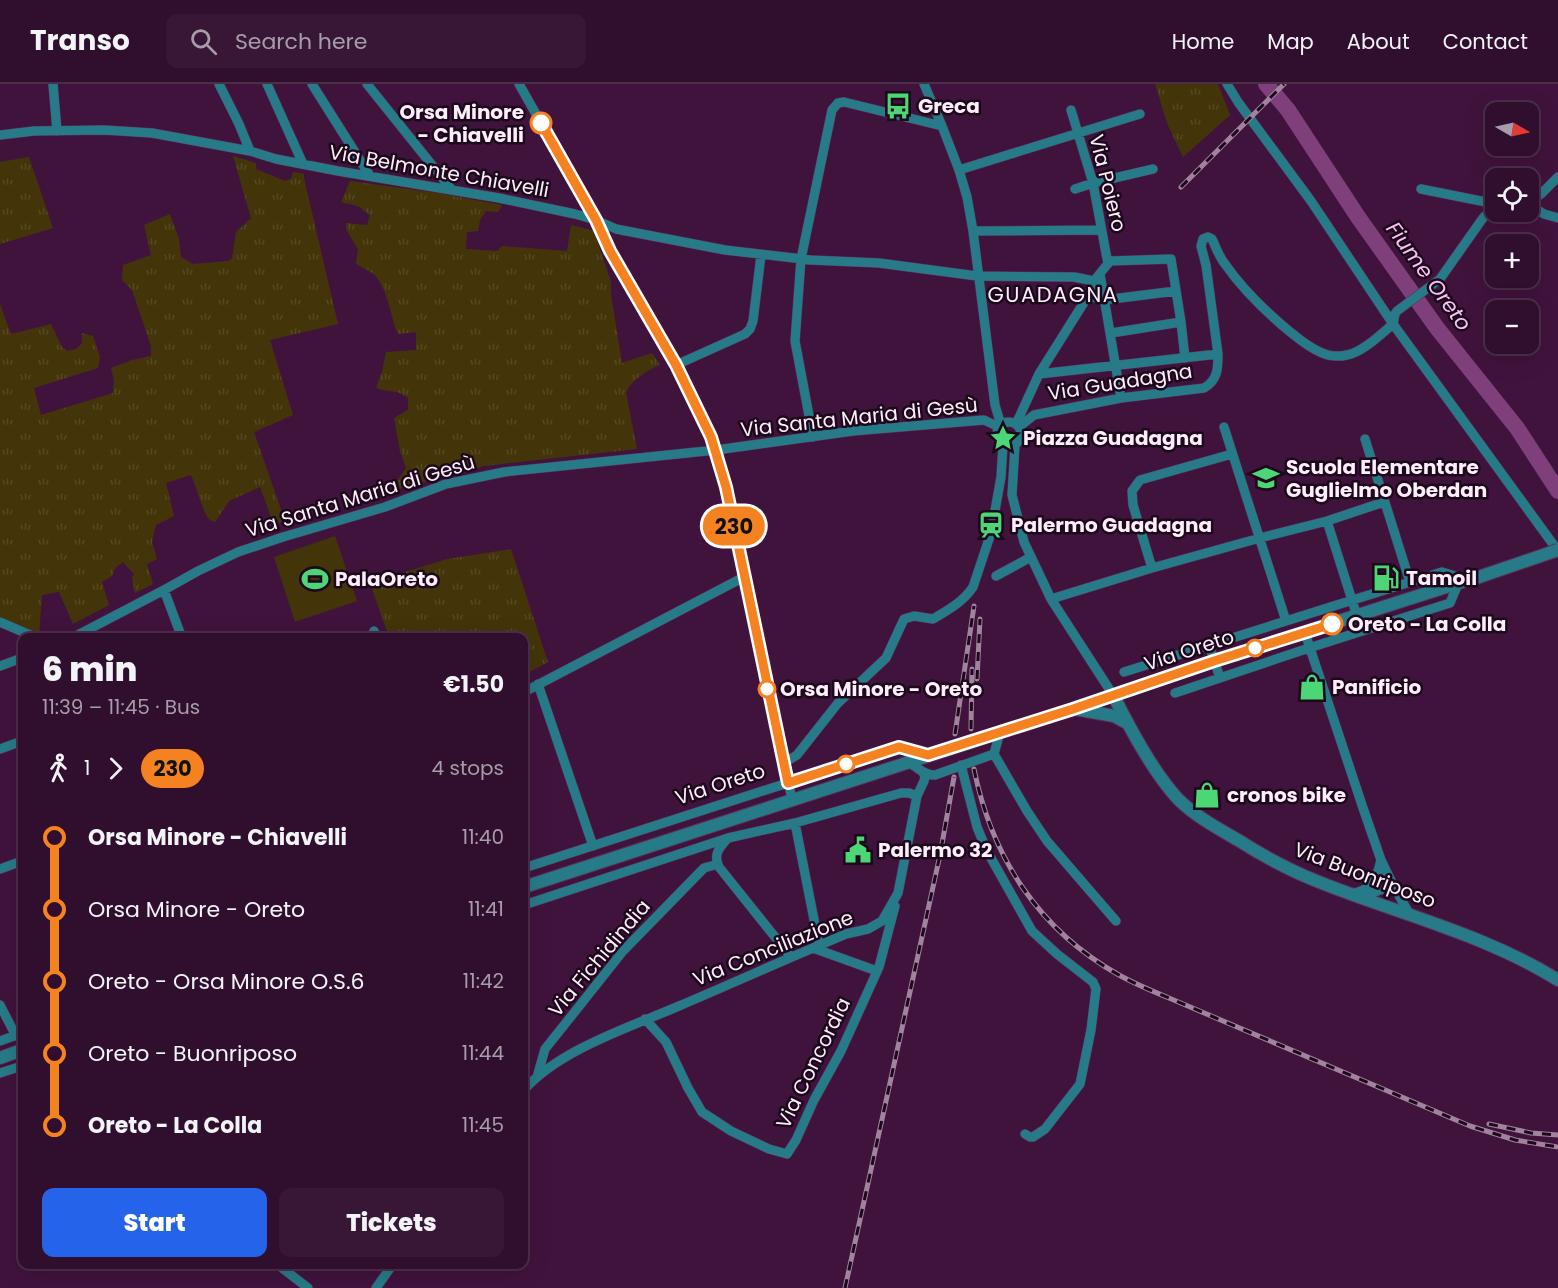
<!DOCTYPE html>
<meta charset="utf-8">
<style>
body{margin:0;font-family:Poppins,sans-serif;background:#381736;color:#f1f3f6;height:100vh;display:flex;flex-direction:column;font-size:22px;white-space:nowrap}
*{box-sizing:border-box;margin:0}
p{font-size:20px;color:#a89caa}
.icon{flex:none;width:33px;height:33px;fill:none;stroke:currentColor;stroke-width:2;stroke-linecap:round;stroke-linejoin:round}
.map{position:relative;flex:1;overflow:hidden}
.panel{position:absolute;left:18px;top:549px;width:510px;height:636px;display:flex;flex-direction:column;background:#300e2e;border-radius:12px;box-shadow:0 6px 24px #0002,0 0 0 2px #4b2e4a}
.panel>*{flex:none}
.badge{padding:0 12px;border-radius:20px;font-size:21px;line-height:39px}
.needle{width:39px;rotate:99deg}
.tools{position:absolute;left:1485px;top:18px;display:grid;gap:12px}
.tools a{display:grid;place-items:center;width:54px;height:54px;border-radius:12px;background:#300e2e;box-shadow:0 6px 24px #0002,0 0 0 2px #4b2e4a;font-size:30px}
.map>.badge{position:absolute;translate:-50% -50%;box-shadow:0 0 0 3px #fff}
.legs{display:flex;align-items:center;gap:9px;height:66px;padding:0 24px;font-size:20px}
.legs p{margin-inline-start:auto}
.headline{display:flex;align-items:center;justify-content:space-between;height:102px;padding:0 24px}
h1{font-size:33px;font-weight:800;line-height:45px}
.action{display:flex;gap:12px;margin-top:auto;padding:12px 24px}
.action a{flex:1;height:69px;border-radius:12px;background:#2563eb;color:#fff;font-size:24px;font-weight:800;line-height:69px;text-align:center}
.action a+a{background:#381736;color:#f1f3f6}
ul{padding:0 24px;list-style:none}
li{display:flex;align-items:center;gap:21px;height:72px;font-size:22px}
li i{display:grid;place-items:center;width:9px;height:100%;margin:0 8px;background:currentColor}
li i::after{content:'';width:15px;height:15px;margin:-8px;border:4px solid;border-radius:50%;background:#300e2e}
li p{margin-inline-start:auto}
li:first-child i{background:linear-gradient(#0000 50%,currentColor 0)}
li:last-child i{background:linear-gradient(currentColor 50%,#0000 0)}
header{display:flex;align-items:center;gap:36px;box-sizing:border-box;height:84px;padding:0 30px;background:#300e2e;border-bottom:2px solid #4b2e4a}
header strong{font-size:28px}
nav{display:flex;gap:33px;margin-inline-start:auto;font-size:21px}
.search{width:420px;height:54px;background:#381736;display:flex;align-items:center;gap:15px;box-sizing:border-box;padding:0 21px;border-radius:12px;color:#a89caa;font-size:22px}
.map>svg:first-child{display:block}
.grass{fill:url(#grass-tufts)}
.pitch{fill:#433509}
.lines{fill:none;stroke-linecap:round;stroke-linejoin:round}
.river{stroke:#7f3f7b;stroke-width:16}
.minor-casing{stroke:#5b3258;stroke-width:10}
.tertiary-casing{stroke:#5b3258;stroke-width:14}
.minor{stroke:#277b88;stroke-width:9}
.tertiary{stroke:#277b88;stroke-width:12}
.rail-casing{stroke:#a2839f;stroke-width:5}
.rail{stroke:#1c091b;stroke-width:3;stroke-dasharray:9;stroke-linecap:butt}
.tertiary-bridge-casing{stroke:#5b3258;stroke-width:14;stroke-linecap:butt}
.tertiary-bridge{stroke:#277b88;stroke-width:12}
.line-1-casing{stroke:#fff;stroke-width:14}
.line-1{stroke:#f58220;stroke-width:9}
.stop-1-dot{fill:#fff;stroke:#f58220;stroke-width:3}
.labels{text-anchor:middle;dominant-baseline:central;stroke-width:5;stroke-linejoin:round;paint-order:stroke}
.poi-label{font-size:20px;font-weight:bold;fill:#ffedfc;stroke:#1c091b;text-anchor:start}
.stop-label{font-size:20px;font-weight:bold;fill:#ffedfc;stroke:#1c091b;text-anchor:start}
.street-label{font-size:20px;fill:#ffedfc;stroke:#1c091b}
.water-label{font-size:21px;font-style:italic;fill:#f9c2f4;stroke:#1c091b}
.neighbourhood-label{font-size:21px;letter-spacing:1.5px;fill:#ffedfc;stroke:#1c091b}
</style>
<header>
<strong>Transo</strong>
<div class="search"><svg class="icon" aria-label="search" viewBox="0 0 24 24"><circle cx="10" cy="10" r="6"/><path d="M15 15l6 6"/></svg>Search here</div>
<nav><a>Home</a><a>Map</a><a>About</a><a>Contact</a></nav>
</header>
<div class="map">
<svg width="1558" height="1204" viewBox="0 0 1558 1204">
<defs>
<pattern id="grass-tufts" width="24" height="20" patternUnits="userSpaceOnUse" patternTransform="scale(1.5)"><rect width="24" height="20" fill="#433509"/><path d="M3 7l-1-3M5 7V3M7 7l1-3M15 17l-1-3M17 17v-4M19 17l1-3" fill="none" stroke="#564922"/></pattern>
</defs>
<rect width="100%" height="100%" fill="#40133d"/>
<!-- grass -->
<path class="grass" d="M1155 0H1218L1230 31 1183 73 1167 39Z
M233 72 256 79V85L285 97 291 95 293 88 304 90V94L338 240 270 256 293 331 254 348 285 437 274 441 260 403 229 417 215 438C213 437 211 437 210 436 203 430 196 401 191 391L166 399 174 432 156 441 152 458 157 475 147 480 153 500 135 509 132 494 134 490 123 478 115 484 112 492 102 498 109 521 73 540 59 508 42 511 39 550 0 533V220L11 250 51 240 62 263 67 267 76 265 82 259V249L93 252 100 273 98 284 34 304 41 331 113 309 114 296 111 284 132 276 151 272V262L132 206 122 196 123 181 151 171 144 141 170 130 179 155 181 173 193 180 228 177 232 174 233 168 236 148 251 134Z
M29 73 53 144 0 160V78Z
M350 97 438 109 502 121 498 128 486 127 480 136 478 147 467 148 466 165 497 167 502 162 567 167 571 141 594 147 611 198V211L622 279 652 269 660 281C648 286 631 296 626 309L637 365 484 382 399 405 398 396 406 384 400 367 394 334 408 326V314C395 304 389 309 376 304L382 287 386 268 416 266V248L398 250C391 234 387 205 377 194 373 188 363 184 356 180L358 165 347 147 346 139 367 141 370 131 358 122 341 118Z
M511 465 548 578 524 591V554L389 553 370 499 447 475Z"/>
<!-- pitch -->
<path class="pitch" d="M335 452 357 517 295 538 274 473Z"/>
<g class="lines">
<!-- river -->
<path class="river" d="M1266 0 1288 26 1358 133 1437 244 1517 344 1558 407"/>
<!-- minor casing -->
<g class="minor-casing">
<path id="minor" d="M53 0 57 47
M219 0 239 40 250 67
M267 0 303 80
M312 0 370 92
M367 0 452 106
M519 0 596 136 610 167 676 281 706 340 716 366 726 403 774 637 792 715
M924 0 942 42 959 86 967 113 973 147 995 321 1001 341
M1227 0 1238 18 1311 117 1393 240 1558 467
M1071 26 1093 99 1108 180
M0 51 34 47 104 46 152 49 250 67 276 75 338 87 499 114 575 130 596 136 616 145 725 166 811 176 879 179 977 192 1074 193 1094 197
M959 86 1140 30
M1075 105 1093 99 1153 85
M1421 105 1496 120
M1528 120 1542 109 1558 93
M1528 120 1544 130 1558 134
M973 147 1101 146
M1100 190 1121 314
M1088 212 1104 216 1176 207
M1111 249 1181 238
M676 281 745 250 750 245 753 237 761 171
M1039 290 1218 270
M997 350a12 12 0 1 1 24 0a12 12 0 1 1-24 0Z
M1016 340 1039 290 1088 212 1094 197 1110 177 1171 175 1181 238 1185 274
M1019 343 1034 331 1121 314 1204 304C1218 296 1218 284 1218 270L1206 181 1201 162 1203 155 1208 153 1212 155C1216 163 1219 173 1225 180 1243 206 1265 227 1289 247 1299 255 1308 263 1320 268 1328 272 1338 273 1347 271 1363 268 1381 250 1393 240L1395 230 1397 227 1440 195 1483 134 1490 127 1496 126
M1224 343 1286 537
M813 353 795 257 801 175 832 26 838 19 844 18 942 42
M1365 355 1410 498
M1015 361 1012 411 1024 458 1051 515 1113 611
M1327 437 1357 532
M1152 484 1133 421 1132 407 1140 396 1232 370
M996 492 1031 473
M164 506 182 554
M1051 515 1152 484 1260 454 1327 437 1384 418
M0 538 37 554
M374 547 376 554
M1305 549 1363 724 1381 776 1393 801 1410 831
M72 554 164 506 198 487 238 468 283 453 385 423 446 400 504 388 716 366 853 347 984 336 999 343
M1209 561 1220 594
M0 582 22 574
M1124 588 1442 488 1468 496
M538 600 593 762
M524 608 744 493
M1175 609 1309 564 1450 519 1458 500
M0 665 22 657
M994 670 1027 727 1047 757 1116 837
M907 678C917 682 924 692 935 691L994 670 1000 648
M784 679 797 671 838 619 886 574 904 535 914 532 933 535C948 526 963 518 973 503L991 449 1001 393 1003 361
M961 681 977 743 987 767 1032 847 1057 870 1093 898 1096 905 1091 946 1080 1000 1045 1045 1033 1053H1030L1025 1050
M795 739 819 861
M727 755C719 764 713 771 719 783L791 873
M524 784 899 663 928 671
M0 785 22 777
M1351 810C1373 805 1376 797 1381 776
M1359 810 1372 809 1393 801
M524 821 728 754 795 739 901 709H909L917 712
M813 864 877 887
M0 921 16 952
M645 935 666 958 688 1004 702 1028 731 1047 769 1065 787 1070 796 1056 814 1016 841 967 879 883 895 822
M0 957 22 949
M0 989 22 982
M537 993 545 965 573 930 623 867 704 784 718 780
M524 1006C559 966 630 943 679 922 724 903 768 883 813 864L846 850 868 845 882 837 898 809 917 712 924 697 925 693 923 688
M277 1180 308 1204
M376 1204 393 1180"/>
</g>
<!-- tertiary casing -->
<g class="tertiary-casing">
<path id="tertiary" d="M1113 611C1130 644 1153 688 1178 715 1195 732 1217 744 1238 756 1263 772 1291 787 1319 798 1399 830 1484 850 1558 896
M1075 625 1114 632 1127 639
M524 803 1073 625 1214 577 1468 496
M0 974 22 966"/>
</g>
<!-- minor -->
<use href="#minor" class="minor"/>
<!-- tertiary -->
<use href="#tertiary" class="tertiary"/>
<!-- rail casing -->
<g class="rail-casing">
<path id="rail" d="M1181 103 1284 0
M977 595 980 535
M971 645 972 585
M955 650 974 522
M974 685C992 774 1039 846 1119 891 1135 900 1152 907 1169 914L1470 1042 1515 1056 1558 1063
M1489 1040 1531 1049 1558 1051
M845 1204 940 771 954 693"/>
</g>
<!-- rail -->
<use href="#rail" class="rail"/>
<!-- tertiary-bridge casing -->
<g class="tertiary-bridge-casing">
<path id="tertiary-bridge" d="M1473 495 1558 466"/>
</g>
<!-- tertiary-bridge -->
<use href="#tertiary-bridge" class="tertiary-bridge"/>
</g>
<g class="lines">
<!-- line-1 casing -->
<g class="line-1-casing">
<path id="line-1" d="M541 39 596 136 610 167 676 281 711 353 726 403 788 699 899 663 928 671 1073 625 1214 577 1332 540"/>
</g>
<!-- line-1 -->
<use href="#line-1" class="line-1"/>
</g>
<!-- icons -->
<defs>
<g id="bus-bare" transform="scale(2.07)"><path d="M-5-6H5V4H4V6H2V4H-2V6H-4V4H-5ZM-3.5-4V0h7V-4ZM-3.5 1.2v1.5H-2V1.2ZM2 1.2v1.5H3.5V1.2Z" fill="#4dd676" stroke="#1c091b" stroke-width="2.5" paint-order="stroke"/></g>
<g id="sight-bare" transform="scale(2.07)"><path d="M0-6L1.8-2.2L6-1.7L2.9 1.2L3.7 5.4L0 3.3L-3.7 5.4L-2.9 1.2L-6-1.7L-1.8-2.2Z" fill="#4dd676" stroke="#1c091b" stroke-width="2.5" paint-order="stroke"/></g>
<g id="school-bare" transform="scale(2.07)"><path d="M0-5L7-2L0 1L-7-2ZM-4 1L0 2.5L4 1V4Q0 6-4 4Z" fill="#4dd676" stroke="#1c091b" stroke-width="2.5" paint-order="stroke"/></g>
<g id="station-bare" transform="scale(2.07)"><path d="M-3-6H3Q5-6 5-4V2Q5 4 3 4L4.5 6H3L1.5 4h-3L-3 6H-4.5L-3 4Q-5 4-5 2V-4Q-5-6-3-6ZM-3.5-4v3h7v-3ZM-3.5 1v1.5H-2V1ZM2 1v1.5H3.5V1Z" fill="#4dd676" stroke="#1c091b" stroke-width="2.5" paint-order="stroke"/></g>
<g id="fuel-bare" transform="scale(2.07)"><path d="M-5.5-6h7V0h2V4h1.3V-2.5L3-4.5l.8-.8L6-3V5H2.5V1h-1V6h-7ZM-4.2-4.7v3.2H.2V-4.7Z" fill="#4dd676" stroke="#1c091b" stroke-width="2.5" paint-order="stroke"/></g>
<g id="stadium-bare" transform="scale(2.07)"><path d="M0-5a6.5 5 0 1 0 0 10a6.5 5 0 1 0 0-10ZM-3.5-1.8h7v3.6h-7Z" fill="#4dd676" stroke="#1c091b" stroke-width="2.5" paint-order="stroke"/></g>
<g id="shop-bare" transform="scale(2.07)"><path d="M-5-2.5h2.3a2.7 3.5 0 0 1 5.4 0H5L5.5 6h-11ZM-1.5-2.5h3a1.5 2.3 0 0 0-3 0Z" fill="#4dd676" stroke="#1c091b" stroke-width="2.5" paint-order="stroke"/></g>
<g id="civic-bare" transform="scale(2.07)"><path d="M-.6-6.5H3V-4.5H.6V-3L4-1V1h2V6H-6V1h2V-1L-.6-3ZM-1.2 2.5V6h2.4V2.5Z" fill="#4dd676" stroke="#1c091b" stroke-width="2.5" paint-order="stroke"/></g>
</defs>
<g fill-rule="evenodd">
<use href="#bus-bare" x="898" y="22"/>
<use href="#sight-bare" x="1003" y="354"/>
<use href="#school-bare" x="1266" y="394"/>
<use href="#station-bare" x="991" y="441"/>
<use href="#fuel-bare" x="1386" y="494"/>
<use href="#stadium-bare" x="315" y="495"/>
<use href="#shop-bare" x="1312" y="603"/>
<use href="#shop-bare" x="1207" y="711"/>
<use href="#civic-bare" x="858" y="766"/>
</g>
<!-- markers -->
<g class="stop-1-dot">
<circle cx="541" cy="39" r="10"/>
<circle cx="1332" cy="540" r="10"/>
<circle cx="1255" cy="564" r="8"/>
<circle cx="767" cy="605" r="8"/>
<circle cx="846" cy="680" r="8"/>
</g>
<g class="labels">
<!-- poi labels -->
<g class="poi-label">
<text x="918" y="22">Greca</text>
<text x="1023" y="354">Piazza Guadagna</text>
<text x="1286" y="383">Scuola Elementare<tspan x="1286" dy="23">Guglielmo Oberdan</tspan></text>
<text x="1011" y="441">Palermo Guadagna</text>
<text x="1406" y="494">Tamoil</text>
<text x="335" y="495">PalaOreto</text>
<text x="1332" y="603">Panificio</text>
<text x="1227" y="711">cronos bike</text>
<text x="878" y="766">Palermo 32</text>
</g>
<!-- stop labels -->
<g class="stop-label">
<text x="524" y="28" text-anchor="end">Orsa Minore<tspan x="524" dy="23">- Chiavelli</tspan></text>
<text x="1348" y="540">Oreto - La Colla</text>
<text x="780" y="605">Orsa Minore - Oreto</text>
</g>
<!-- street labels -->
<g class="street-label">
<text transform="translate(439 87) rotate(10)">Via Belmonte Chiavelli</text>
<text transform="translate(1108 99) rotate(76)">Via Poiero</text>
<text transform="translate(1120 298) rotate(-9)">Via Guadagna</text>
<text transform="translate(859 333) rotate(-6)">Via Santa Maria di Gesù</text>
<text transform="translate(360 412) rotate(-17)">Via Santa Maria di Gesù</text>
<text transform="translate(1189 566) rotate(-18)">Via Oreto</text>
<text transform="translate(720 700) rotate(-18)">Via Oreto</text>
<text transform="translate(1365 791) rotate(21)">Via Buonriposo</text>
<text transform="translate(773 864) rotate(-22)">Via Conciliazione</text>
<text transform="translate(599 874) rotate(-50)">Via Fichidindia</text>
<text transform="translate(813 979) rotate(-64)">Via Concordia</text>
</g>
<!-- water labels -->
<g class="water-label">
<text transform="translate(1429 192) rotate(54)">Fiume Oreto</text>
</g>
<!-- neighbourhood labels -->
<g class="neighbourhood-label">
<text x="1053" y="210">GUADAGNA</text>
</g>
</g>
</svg>
<div class="tools">
<a><svg class="needle" viewBox="-14 -14 28 28"><path d="M0-13l5 13h-10z" fill="#e53935"/><path d="M0 13l5-13h-10z" fill="#a89caa"/></svg></a>
<a><svg class="icon" aria-label="locate" viewBox="0 0 24 24"><circle cx="12" cy="12" r="6"/><path d="M12 2v4M12 18v4M2 12h4M18 12h4"/></svg></a>
<a>+</a>
<a>−</a>
</div>
<b class="badge" style="left:734px;top:442px;background:#f58220;color:#111">230</b>
<section class="panel">
<div class="headline"><div><h1>6 min</h1><p>11:39 – 11:45 · Bus</p></div><b>€1.50</b></div>
<div class="legs"><svg class="icon" aria-label="walk" viewBox="0 0 24 24"><circle cx="13" cy="4" r="2"/><path d="M13 8l-2 6 4 7M11 14l-3 7M7 12l3-4h3l4 4"/></svg>1<svg class="icon" aria-label="forward" viewBox="0 0 24 24"><path d="M9 5l7 7-7 7"/></svg><b class="badge" style="background:#f58220;color:#111">230</b><p>4 stops</p></div>
<ul>
<li><i style="color:#f58220"></i><b>Orsa Minore - Chiavelli</b><p>11:40</p></li>
<li><i style="color:#f58220"></i><span>Orsa Minore - Oreto</span><p>11:41</p></li>
<li><i style="color:#f58220"></i><span>Oreto - Orsa Minore O.S.6</span><p>11:42</p></li>
<li><i style="color:#f58220"></i><span>Oreto - Buonriposo</span><p>11:44</p></li>
<li><i style="color:#f58220"></i><b>Oreto - La Colla</b><p>11:45</p></li>
</ul>
<div class="action"><a>Start</a><a>Tickets</a></div>
</section>
</div>
